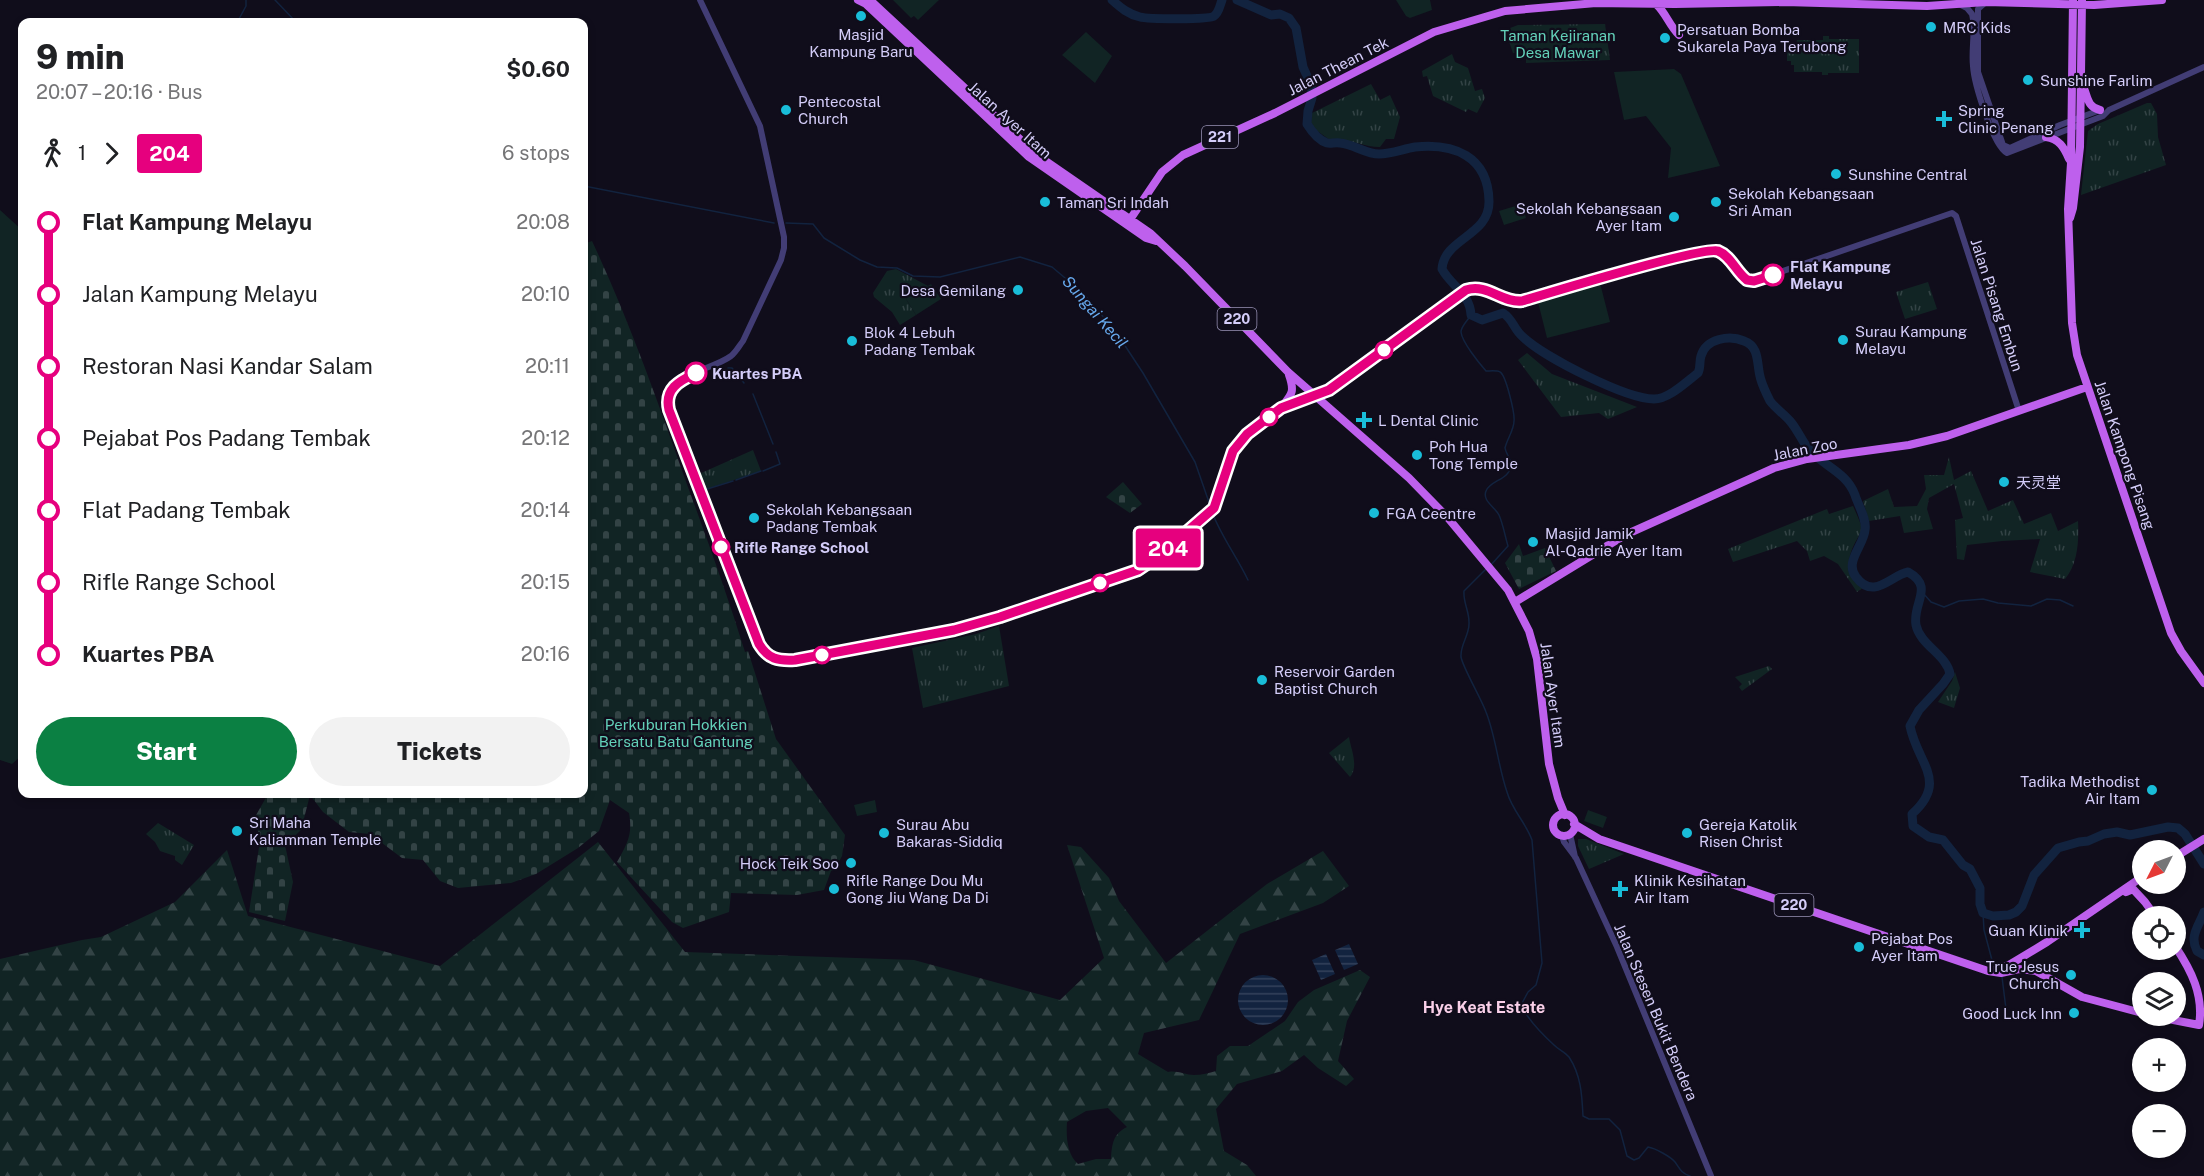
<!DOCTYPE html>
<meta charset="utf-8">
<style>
body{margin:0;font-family:"Public Sans","Noto Sans SC",sans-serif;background:#f2f2f2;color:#202124;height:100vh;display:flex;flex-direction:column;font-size:22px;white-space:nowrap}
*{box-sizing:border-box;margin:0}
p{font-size:20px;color:#757577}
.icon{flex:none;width:33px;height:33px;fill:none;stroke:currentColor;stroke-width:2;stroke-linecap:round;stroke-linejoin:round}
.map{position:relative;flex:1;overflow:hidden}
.drawer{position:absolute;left:18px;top:18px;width:570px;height:780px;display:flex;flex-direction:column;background:#fff;border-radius:12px;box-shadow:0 3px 9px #0003}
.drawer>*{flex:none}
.badge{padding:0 12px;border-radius:4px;font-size:21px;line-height:39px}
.needle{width:39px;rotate:228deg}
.buttons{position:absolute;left:2132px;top:840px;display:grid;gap:12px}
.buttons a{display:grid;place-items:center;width:54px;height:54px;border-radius:50%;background:#fff;box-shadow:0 3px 9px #0003;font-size:30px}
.map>.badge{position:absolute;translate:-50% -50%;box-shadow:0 0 0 3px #fff}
.legs{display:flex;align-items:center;gap:9px;height:66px;padding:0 18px;font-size:20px}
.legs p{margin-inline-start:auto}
.headline{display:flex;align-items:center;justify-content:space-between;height:102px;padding:0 18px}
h1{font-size:33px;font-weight:800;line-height:45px}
.action{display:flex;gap:12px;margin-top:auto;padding:12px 18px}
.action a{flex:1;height:69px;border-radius:36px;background:#0b8043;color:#fff;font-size:24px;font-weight:800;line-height:69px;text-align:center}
.action a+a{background:#f2f2f2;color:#202124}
ul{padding:0 18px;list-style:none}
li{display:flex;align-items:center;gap:21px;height:72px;font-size:22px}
li i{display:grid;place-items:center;width:9px;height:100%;margin:0 8px;background:currentColor}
li i::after{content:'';width:15px;height:15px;margin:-8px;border:4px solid;border-radius:50%;background:#fff}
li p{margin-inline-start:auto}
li:first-child i{background:linear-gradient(#0000 50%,currentColor 0)}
li:last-child i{background:linear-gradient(currentColor 50%,#0000 0)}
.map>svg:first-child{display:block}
.grass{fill:url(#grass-tufts)}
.forest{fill:url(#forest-firs);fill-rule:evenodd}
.cemetery{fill:url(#cemetery-stones)}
.pitch{fill:#112424}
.water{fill:url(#water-rules)}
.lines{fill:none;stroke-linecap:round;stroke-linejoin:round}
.stream{stroke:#12233f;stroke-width:1.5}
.river{stroke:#12233f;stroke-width:9}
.minor{stroke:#423d75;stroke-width:6}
.major{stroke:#be60ed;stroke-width:8}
.line-1-casing{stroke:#fff;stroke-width:14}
.line-1{stroke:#e6007e;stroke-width:9}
.poi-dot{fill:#19bdd9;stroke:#100d1b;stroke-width:2}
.stop-1-dot{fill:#fff;stroke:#e6007e;stroke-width:3}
.labels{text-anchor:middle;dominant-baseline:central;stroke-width:4.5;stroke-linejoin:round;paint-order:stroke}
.shield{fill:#100d1b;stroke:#9993b6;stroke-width:1.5}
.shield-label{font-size:14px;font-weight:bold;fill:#d4cdf9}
.poi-label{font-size:15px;fill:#d4cdf9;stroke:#100d1b;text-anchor:start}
.park-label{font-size:15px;fill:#63d0b9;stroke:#100d1b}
.street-label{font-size:15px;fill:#d4cdf9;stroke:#100d1b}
.stop-label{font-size:15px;font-weight:bold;fill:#d4cdf9;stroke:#100d1b;text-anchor:start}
.water-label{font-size:16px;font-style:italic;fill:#67a9ed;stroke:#100d1b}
.neighbourhood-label{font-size:16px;font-weight:bold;fill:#f9cfe8;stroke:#100d1b}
</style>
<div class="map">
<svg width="2204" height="1176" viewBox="0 0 2204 1176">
<defs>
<pattern id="grass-tufts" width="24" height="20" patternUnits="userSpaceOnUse" patternTransform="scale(1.5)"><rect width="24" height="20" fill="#112424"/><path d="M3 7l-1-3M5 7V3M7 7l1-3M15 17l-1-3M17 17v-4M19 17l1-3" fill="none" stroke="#334345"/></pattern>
<pattern id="forest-firs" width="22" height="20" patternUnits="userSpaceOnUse" patternTransform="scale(1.5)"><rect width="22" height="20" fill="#112424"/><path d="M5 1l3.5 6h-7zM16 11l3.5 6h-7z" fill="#334345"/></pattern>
<pattern id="cemetery-stones" width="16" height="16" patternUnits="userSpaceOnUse" patternTransform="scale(1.5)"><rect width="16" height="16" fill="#112424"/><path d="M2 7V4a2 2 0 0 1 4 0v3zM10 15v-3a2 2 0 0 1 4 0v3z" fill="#334345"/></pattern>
<pattern id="water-rules" width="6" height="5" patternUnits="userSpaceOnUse" patternTransform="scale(1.5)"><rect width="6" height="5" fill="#12233f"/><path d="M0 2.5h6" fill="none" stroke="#34425c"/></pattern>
</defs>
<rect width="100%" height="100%" fill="#100d1b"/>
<!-- grass -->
<path class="grass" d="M1605 24 1610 60 1526 63V53H1513L1505 30 1518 25Z
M1823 36H1829V39H1859V73H1828V75H1822V72H1794V65H1791V61H1787V45L1796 46 1797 40H1823Z
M1452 54 1455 62 1468 68 1475 91 1482 89 1485 98 1477 113 1468 109 1466 112 1433 96 1427 76 1423 77 1422 71Z
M1371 84 1380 100 1390 95 1400 117 1394 139H1386L1380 147C1363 147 1347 137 1330 140L1316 130 1311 123 1312 113Z
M2147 103H2151L2157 114 2158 137 2166 165 2081 195 2088 131 2098 124Z
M896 269 928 286 906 299 916 315 900 325 892 312 874 297 873 293 887 271Z
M1928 282 1937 309 1905 319 1896 292Z
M1527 353 1552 374 1637 407 1608 419 1599 413 1561 417 1518 360Z
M753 450 761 471 704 490 699 474Z
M1949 457 1954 480 1971 471 1988 511 2013 500 2024 524 2051 513 2058 531 2078 521C2079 540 2078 564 2065 579L2030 572 2040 539 2002 541 1967 545 1964 560 1957 559 1955 520 1963 518 1954 484 1929 498 1927 509 1933 529 1904 533 1900 516 1869 521 1863 501 1888 489 1894 507 1917 506 1926 489 1924 475H1944Z
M1853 506 1863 529C1849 551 1840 570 1864 587L1857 592 1838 564 1824 556 1810 561 1807 551 1797 541 1733 562 1728 549 1827 509 1829 514Z
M999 626 1009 686 923 708 912 648 976 634Z
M1769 666 1772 669 1742 691 1739 687 1742 684 1735 677Z
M1955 672 1960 688 1954 708 1938 702 1952 681Z
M1349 737C1351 750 1359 766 1350 777L1329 753Z
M158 823 194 845 182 865 175 860V856L160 851 155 842 146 834Z
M1578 839H1586L1624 854 1589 869 1578 846Z"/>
<!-- forest -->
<path class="forest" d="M598 842 685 952 914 960 1060 1000 1104 958 1067 845 1081 847 1109 878 1119 901 1166 963 1267 884 1323 851 1349 886 1323 903 1240 934 1199 1020 1144 1033 1138 1054 1168 1072C1177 1070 1185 1075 1194 1075 1202 1075 1209 1073 1216 1071L1217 1056 1230 1046H1248L1285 1021 1298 1002 1314 990 1360 970 1370 977 1347 1021 1338 1061 1354 1079 1346 1086 1318 1068 1304 1055 1282 1071 1237 1084 1216 1109 1224 1151 1247 1165 1256 1176H0V959L82 940 101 937 175 902 227 850 248 916 440 966ZM1108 1108 1127 1127C1113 1134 1112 1144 1111 1159H1096L1078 1164C1067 1154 1066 1137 1067 1122L1086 1111Z"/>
<!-- cemetery -->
<path class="cemetery" d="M592 241C628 318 657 399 685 479 706 536 727 594 745 652L748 651 776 739 845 835 842 856 834 871H831L824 890 797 895 731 893 729 912 683 928 672 922 617 862C627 844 633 835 629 813L610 800 599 831 578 848 536 874 511 883 458 888 440 881 423 860 402 858 370 834 349 832 323 812 310 795 301 830 285 845 293 882 285 921 249 912 260 841 255 817 268 794H584V244Z
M1123 482 1142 504 1130 513 1106 497Z
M1519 544 1523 556 1545 548 1556 571 1519 589 1505 563Z"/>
<!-- pitch -->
<path class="pitch" d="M893 0H939L918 20 914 16 911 18Z
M1396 0H1430L1432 10 1410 18 1406 16Z
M1086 32 1112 56 1095 83 1062 55Z
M1674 69 1681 74 1720 166 1668 178 1671 148 1646 116 1624 120 1614 72Z
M1522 204 1526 218 1504 225 1499 211Z
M0 210 22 230V755L12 764 0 760Z
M1600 283 1610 322 1547 338 1537 298Z
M931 284 941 299 916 315 906 299Z
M875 800 877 812 857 816 854 805Z
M1588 810 1607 817 1603 828 1584 821Z"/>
<!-- water -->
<path class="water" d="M1349 944 1358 964 1344 970 1335 950Z
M1326 954 1335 974 1321 980 1312 960Z
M1238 1000a25 25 0 1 1 50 0a25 25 0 1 1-50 0Z"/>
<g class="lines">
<!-- stream -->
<path class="stream" d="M275 0 296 22
M239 19 246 6V0
M584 186 774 223
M786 223 813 224 824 238 860 260 877 267 897 268 913 276 940 277 1020 257 1052 267 1083 293 1116 332 1143 373 1195 462 1211 508
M1471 315C1468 320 1461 326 1461 332 1462 342 1479 363 1486 371 1490 371 1497 370 1500 372 1506 375 1515 414 1514 421 1514 430 1507 439 1505 448 1506 454 1511 459 1511 465 1510 480 1490 480 1486 491 1482 501 1495 507 1499 515 1503 524 1505 536 1508 546L1490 566
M728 368H732L744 383
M753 394 773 444
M763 471 780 464 776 452
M736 480 761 471
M704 490 733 481
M1212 512C1221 536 1237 557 1248 580
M1486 569 1464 591C1463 602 1469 611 1469 622 1470 635 1460 644 1461 657 1463 668 1481 698 1486 712 1496 737 1498 766 1507 792 1512 810 1526 823 1532 840L1542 963 1536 985 1528 992 1521 1005C1528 1020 1542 1034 1554 1045 1559 1050 1565 1052 1569 1057 1581 1075 1582 1095 1583 1116L1589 1119H1609L1620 1130 1627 1156 1634 1160 1639 1158 1648 1147C1655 1148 1671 1157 1675 1162 1680 1169 1681 1173 1690 1176
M1923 593 1931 602 1944 607 1959 601 1983 599 1998 603 2031 606 2047 599 2060 600 2073 606
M1983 913 1984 930 1993 964
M2002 977 2006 1009"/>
<!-- river -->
<path class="river" d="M1112 0C1121 8 1128 14 1140 17 1147 19 1209 20 1214 16 1219 13 1220 5 1222 0
M1237 0 1271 15 1280 14 1289 18 1296 28 1303 67 1311 85 1312 98 1308 111 1307 124C1312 132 1318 140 1327 143 1331 144 1335 142 1340 143 1353 144 1366 154 1379 154 1391 154 1403 149 1415 147 1454 143 1488 156 1489 201 1490 236 1444 238 1442 269 1451 286 1470 293 1471 315L1482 320 1503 313C1513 319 1514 330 1523 337 1544 357 1626 399 1654 399 1669 399 1686 382 1698 373 1701 367 1699 362 1701 356 1706 338 1730 335 1744 341 1761 347 1756 366 1761 380 1763 387 1767 395 1770 401 1775 408 1784 414 1790 421 1797 429 1801 439 1807 447 1822 466 1846 471 1855 495 1858 505 1867 519 1865 530 1864 545 1844 562 1856 577 1874 601 1891 575 1908 572 1935 587 1912 603 1916 625 1920 645 1947 655 1950 674L1943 684 1919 710 1910 726C1917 763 1949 781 1912 814L1913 826 1929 837 1943 840 1963 865 1970 869 1980 888V904L1983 913 1993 916 2009 915 2016 912 2022 906 2034 875 2058 848 2079 842 2088 841 2104 834 2117 832 2130 835 2168 827 2178 828 2185 834 2204 864
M2204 912C2199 926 2189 936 2197 951L2204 955"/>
<!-- minor -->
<path class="minor" d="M700 0 760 126 784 237V248L781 260 743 341C739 346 736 352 731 356 711 371 667 373 668 405L755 633C764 655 770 662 795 660L954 630 1000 617 1138 570 1164 551 1214 508 1233 451 1247 434 1281 408 1329 390 1456 296C1489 275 1494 304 1522 301 1549 293 1703 246 1718 251 1731 256 1736 272 1747 280L1754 281 1952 213 1956 216 2019 411
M1986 2 1978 9V72L2003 145 2010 148 2060 125 2100 110
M1959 4 1967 8 1972 14C1976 30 1971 50 1973 66 1974 83 1993 146 2007 153L2103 116 2109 110 2204 67
M1570 834 1575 857
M1562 836 1564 842 1576 858 1617 947 1711 1176"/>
<!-- major -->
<path class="major" d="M858 0 866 4 1029 157 1146 238 1156 241
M870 0 1037 155 1150 233 1185 266 1288 372 1409 478 1448 518 1508 590 1529 631 1537 659 1549 764 1558 798 1565 815
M2073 0 2071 163 2068 209 2072 323 2077 355 2171 633 2181 651 2204 683
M1591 3 1675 4 1785 2 1927 6 1986 2 2094 5 2162 0
M1656 4C1666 13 1669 25 1679 35
M2083 86C2088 97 2087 107 2100 110
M2046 137C2059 139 2064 147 2069 159
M2070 218 2073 208 2080 147 2082 0
M1127 224 1162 172 1183 155 1275 113 1434 32 1505 11 1596 3
M1281 408C1292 394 1295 392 1289 375
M1515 602 1625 535 1774 468 1807 459 1909 445 1947 436 2087 387
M1553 825a11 11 0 1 1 22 0a11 11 0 1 1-22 0Z
M1574 824 1599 839 1988 971 2001 973 2019 969 2036 971 2082 997 2142 1013
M2175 857 2204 839
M2126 892 2133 889 2145 902 2155 916
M1990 971 2009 965 2047 942 2142 877
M2153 1016 2199 1025C2204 995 2191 970 2175 946"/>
</g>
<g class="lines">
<!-- line-1 casing -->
<g class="line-1-casing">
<path id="line-1" d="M696 373C679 381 664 389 669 410L759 644C768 659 778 661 795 660L954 630 1000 617 1138 570 1160 555 1214 508 1233 451 1247 434 1281 408 1329 390 1466 290C1487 283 1502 303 1522 301 1549 293 1703 246 1718 251 1731 256 1736 272 1747 280L1754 281 1773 275"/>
</g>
<!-- line-1 -->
<use href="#line-1" class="line-1"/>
</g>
<!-- markers -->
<g class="poi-dot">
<circle cx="861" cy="16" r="6"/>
<circle cx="1931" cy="27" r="6"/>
<circle cx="1665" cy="38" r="6"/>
<circle cx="2028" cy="80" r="6"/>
<circle cx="786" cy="110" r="6"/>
<path d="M1941 110h6v6h6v6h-6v6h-6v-6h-6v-6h6z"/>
<circle cx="1836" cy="174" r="6"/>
<circle cx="1045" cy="202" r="6"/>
<circle cx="1716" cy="202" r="6"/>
<circle cx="1674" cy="217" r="6"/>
<circle cx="1018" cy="290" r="6"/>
<circle cx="1843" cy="340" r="6"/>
<circle cx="852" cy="341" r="6"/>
<path d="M1361 411h6v6h6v6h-6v6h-6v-6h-6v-6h6z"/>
<circle cx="1417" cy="455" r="6"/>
<circle cx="2004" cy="482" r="6"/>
<circle cx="1374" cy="513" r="6"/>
<circle cx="754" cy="518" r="6"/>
<circle cx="1533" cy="542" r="6"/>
<circle cx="1262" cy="680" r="6"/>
<circle cx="2152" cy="790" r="6"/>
<circle cx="237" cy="831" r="6"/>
<circle cx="884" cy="833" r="6"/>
<circle cx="1687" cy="833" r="6"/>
<circle cx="851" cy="863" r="6"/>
<circle cx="834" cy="889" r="6"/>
<path d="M1617 880h6v6h6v6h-6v6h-6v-6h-6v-6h6z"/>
<path d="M2079 921h6v6h6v6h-6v6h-6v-6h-6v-6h6z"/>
<circle cx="1859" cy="947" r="6"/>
<circle cx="2071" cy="975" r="6"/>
<circle cx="2074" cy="1013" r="6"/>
</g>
<g class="stop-1-dot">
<circle cx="1773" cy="275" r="10"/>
<circle cx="1384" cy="350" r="8"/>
<circle cx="696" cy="373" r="10"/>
<circle cx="1269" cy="417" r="8"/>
<circle cx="721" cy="547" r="8"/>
<circle cx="1100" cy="583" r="8"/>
<circle cx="822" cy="655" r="8"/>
</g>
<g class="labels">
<!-- shield labels -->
<g class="shield">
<rect x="1202" y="126" width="36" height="22" rx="4.5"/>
<rect x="1217.5" y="308" width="39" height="22" rx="4.5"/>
<rect x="1774.5" y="894" width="39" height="22" rx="4.5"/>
</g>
<g class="shield-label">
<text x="1220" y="137">221</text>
<text x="1237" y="319">220</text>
<text x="1794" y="905">220</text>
</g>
<!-- poi labels -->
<g class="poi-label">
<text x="1943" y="27">MRC Kids</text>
<text x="1677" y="29">Persatuan Bomba<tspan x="1677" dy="17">Sukarela Paya Terubong</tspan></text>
<text x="861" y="34" text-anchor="middle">Masjid<tspan x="861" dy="17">Kampung Baru</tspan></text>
<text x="2040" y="80">Sunshine Farlim</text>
<text x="798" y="101">Pentecostal<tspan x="798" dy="17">Church</tspan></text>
<text x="1958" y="110">Spring<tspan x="1958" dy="17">Clinic Penang</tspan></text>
<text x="1848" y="174">Sunshine Central</text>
<text x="1728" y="193">Sekolah Kebangsaan<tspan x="1728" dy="17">Sri Aman</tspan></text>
<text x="1057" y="202">Taman Sri Indah</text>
<text x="1662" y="208" text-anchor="end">Sekolah Kebangsaan<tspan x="1662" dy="17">Ayer Itam</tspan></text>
<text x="1006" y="290" text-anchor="end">Desa Gemilang</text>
<text x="1855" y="331">Surau Kampung<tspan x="1855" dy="17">Melayu</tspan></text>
<text x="864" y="332">Blok 4 Lebuh<tspan x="864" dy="17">Padang Tembak</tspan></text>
<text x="1378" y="420">L Dental Clinic</text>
<text x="1429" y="446">Poh Hua<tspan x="1429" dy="17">Tong Temple</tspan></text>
<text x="2016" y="482">天灵堂</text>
<text x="766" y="509">Sekolah Kebangsaan<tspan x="766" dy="17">Padang Tembak</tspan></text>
<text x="1386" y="513">FGA Ceentre</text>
<text x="1545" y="533">Masjid Jamik<tspan x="1545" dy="17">Al-Qadrie Ayer Itam</tspan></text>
<text x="1274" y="671">Reservoir Garden<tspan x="1274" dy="17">Baptist Church</tspan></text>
<text x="2140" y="781" text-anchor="end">Tadika Methodist<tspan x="2140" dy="17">Air Itam</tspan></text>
<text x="249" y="822">Sri Maha<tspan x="249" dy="17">Kaliamman Temple</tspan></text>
<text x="896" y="824">Surau Abu<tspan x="896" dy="17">Bakaras-Siddiq</tspan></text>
<text x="1699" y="824">Gereja Katolik<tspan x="1699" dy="17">Risen Christ</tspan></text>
<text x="839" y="863" text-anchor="end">Hock Teik Soo</text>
<text x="846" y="880">Rifle Range Dou Mu<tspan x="846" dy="17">Gong Jiu Wang Da Di</tspan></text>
<text x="1634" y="880">Klinik Kesihatan<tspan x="1634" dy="17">Air Itam</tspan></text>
<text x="2068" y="930" text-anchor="end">Guan Klinik</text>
<text x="1871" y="938">Pejabat Pos<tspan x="1871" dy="17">Ayer Itam</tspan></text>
<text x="2059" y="966" text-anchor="end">True Jesus<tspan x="2059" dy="17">Church</tspan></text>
<text x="2062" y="1013" text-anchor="end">Good Luck Inn</text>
</g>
<!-- park labels -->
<g class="park-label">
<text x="1558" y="35">Taman Kejiranan<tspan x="1558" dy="17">Desa Mawar</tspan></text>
<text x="676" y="724">Perkuburan Hokkien<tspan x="676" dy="17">Bersatu Batu Gantung</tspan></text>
</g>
<!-- street labels -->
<g class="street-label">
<text transform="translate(1338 66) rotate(-27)">Jalan Thean Tek</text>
<text transform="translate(1010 120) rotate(42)">Jalan Ayer Itam</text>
<text transform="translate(1997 305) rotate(72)">Jalan Pisang Embun</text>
<text transform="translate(1805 449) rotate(-11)">Jalan Zoo</text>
<text transform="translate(2125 455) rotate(71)">Jalan Kampong Pisang</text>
<text transform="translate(1553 695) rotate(82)">Jalan Ayer Itam</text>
<text transform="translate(1656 1012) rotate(67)">Jalan Stesen Bukit Bendera</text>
</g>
<!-- stop labels -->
<g class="stop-label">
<text x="1790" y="266">Flat Kampung<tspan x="1790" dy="17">Melayu</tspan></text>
<text x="712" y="373">Kuartes PBA</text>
<text x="734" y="547">Rifle Range School</text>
</g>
<!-- water labels -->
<g class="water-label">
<text transform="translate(1095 312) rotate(49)">Sungai Kecil</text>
</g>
<!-- neighbourhood labels -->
<g class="neighbourhood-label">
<text x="1484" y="1007">Hye Keat Estate</text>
</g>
</g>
</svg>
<div class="buttons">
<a><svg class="needle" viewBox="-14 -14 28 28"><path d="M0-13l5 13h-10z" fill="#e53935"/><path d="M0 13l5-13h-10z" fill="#757577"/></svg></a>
<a><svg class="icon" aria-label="locate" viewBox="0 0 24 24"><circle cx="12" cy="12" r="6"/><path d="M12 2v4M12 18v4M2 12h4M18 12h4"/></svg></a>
<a><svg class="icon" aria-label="layers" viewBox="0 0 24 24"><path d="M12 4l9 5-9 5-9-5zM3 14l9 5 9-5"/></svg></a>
<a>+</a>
<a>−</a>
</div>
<b class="badge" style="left:1168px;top:548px;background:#e6007e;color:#fff">204</b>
<section class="drawer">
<div class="headline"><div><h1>9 min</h1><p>20:07 – 20:16 · Bus</p></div><b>$0.60</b></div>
<div class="legs"><svg class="icon" aria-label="walk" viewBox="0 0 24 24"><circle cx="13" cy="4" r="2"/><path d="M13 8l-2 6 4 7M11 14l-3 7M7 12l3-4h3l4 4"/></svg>1<svg class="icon" aria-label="forward" viewBox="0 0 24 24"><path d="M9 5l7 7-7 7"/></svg><b class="badge" style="background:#e6007e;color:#fff">204</b><p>6 stops</p></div>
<ul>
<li><i style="color:#e6007e"></i><b>Flat Kampung Melayu</b><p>20:08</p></li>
<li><i style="color:#e6007e"></i><span>Jalan Kampung Melayu</span><p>20:10</p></li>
<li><i style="color:#e6007e"></i><span>Restoran Nasi Kandar Salam</span><p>20:11</p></li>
<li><i style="color:#e6007e"></i><span>Pejabat Pos Padang Tembak</span><p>20:12</p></li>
<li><i style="color:#e6007e"></i><span>Flat Padang Tembak</span><p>20:14</p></li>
<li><i style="color:#e6007e"></i><span>Rifle Range School</span><p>20:15</p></li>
<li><i style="color:#e6007e"></i><b>Kuartes PBA</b><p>20:16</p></li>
</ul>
<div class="action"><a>Start</a><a>Tickets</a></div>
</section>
</div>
